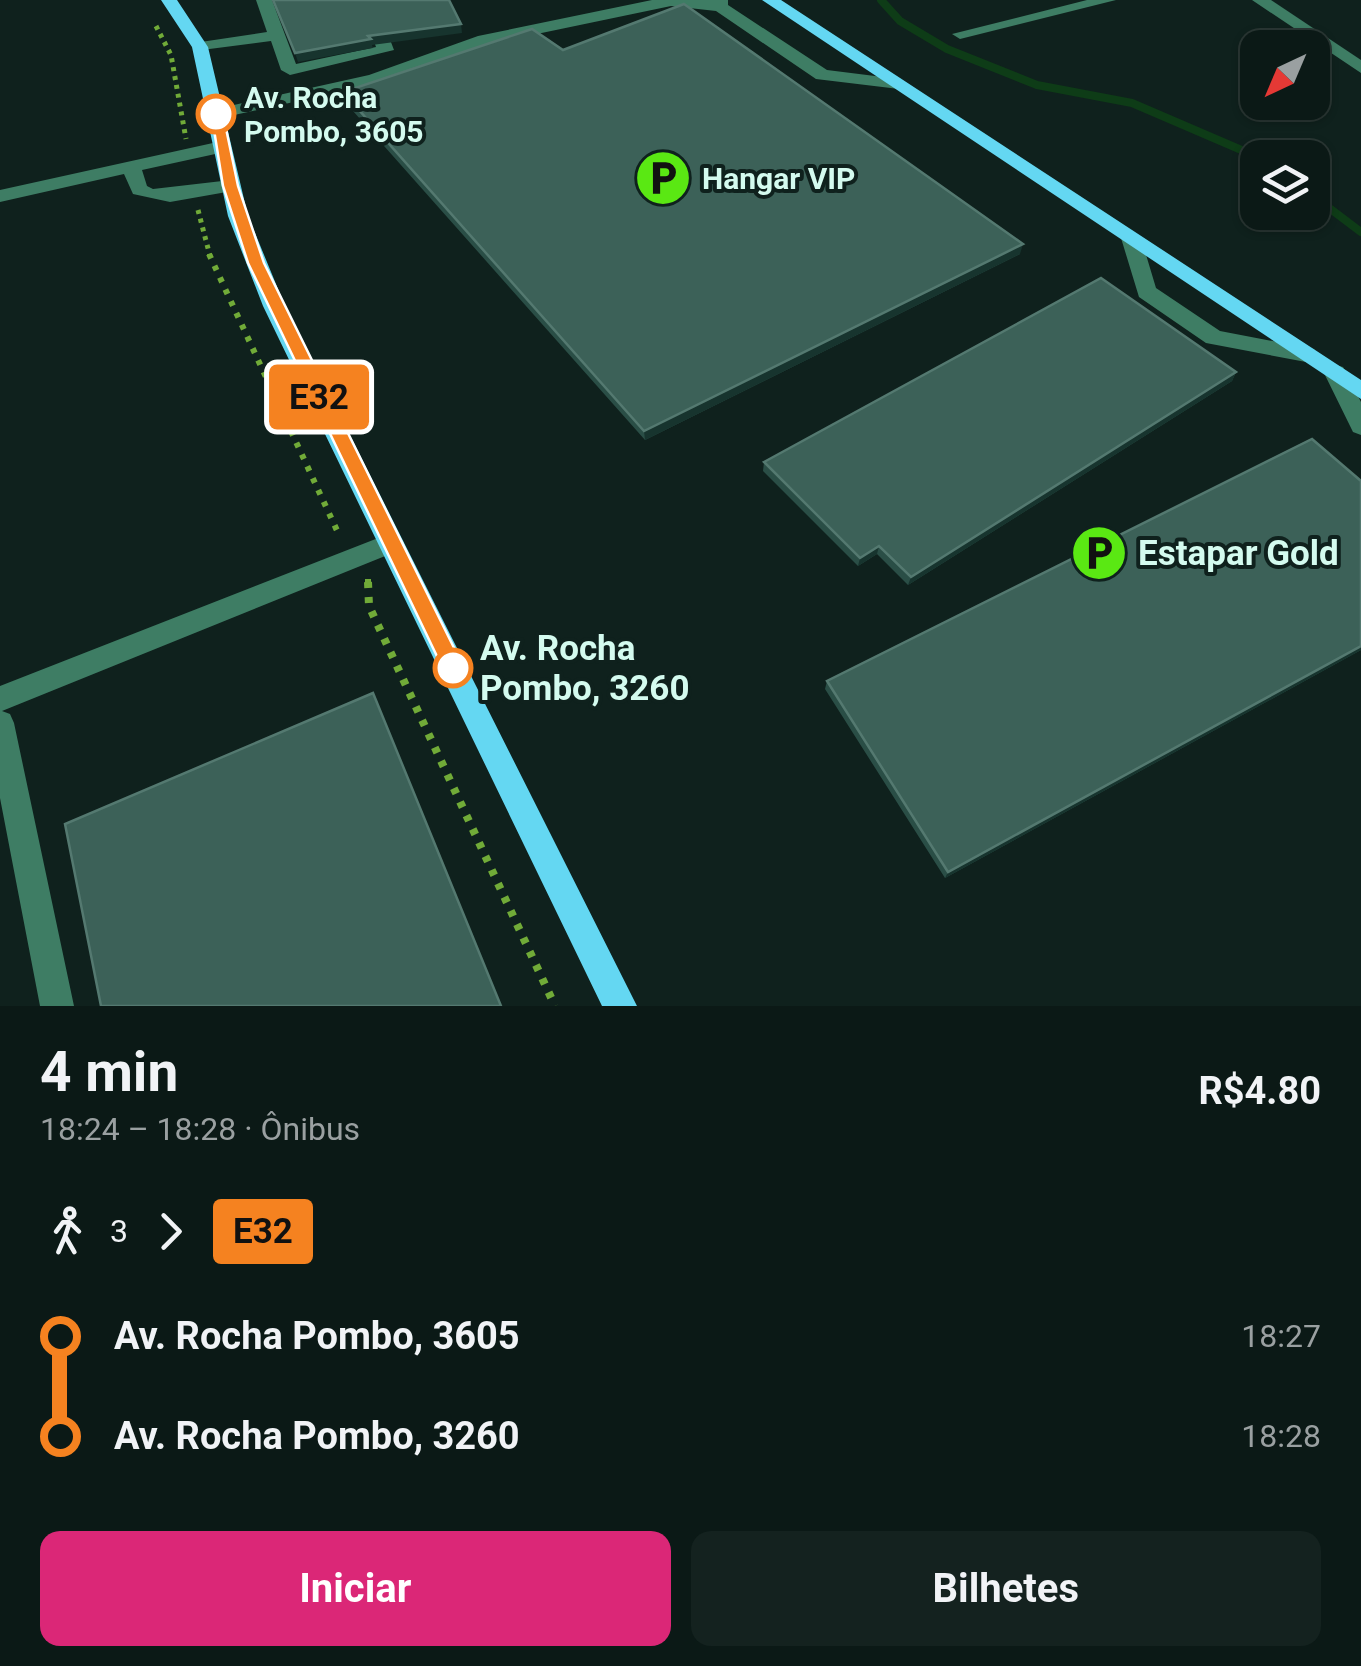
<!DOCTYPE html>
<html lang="pt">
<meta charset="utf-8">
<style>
body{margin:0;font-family:Roboto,sans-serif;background:#14221f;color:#f1f3f6;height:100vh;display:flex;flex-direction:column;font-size:38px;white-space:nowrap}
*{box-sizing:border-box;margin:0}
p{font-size:32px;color:#9aa0a1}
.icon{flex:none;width:55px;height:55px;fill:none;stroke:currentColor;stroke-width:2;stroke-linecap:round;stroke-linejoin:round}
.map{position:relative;height:1006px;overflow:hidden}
.side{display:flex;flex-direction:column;background:#0b1916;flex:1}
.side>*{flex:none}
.badge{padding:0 20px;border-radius:8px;font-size:35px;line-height:65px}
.needle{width:65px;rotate:224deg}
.tools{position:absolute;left:1240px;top:30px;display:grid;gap:20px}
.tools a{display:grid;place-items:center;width:90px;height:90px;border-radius:20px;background:#0b1916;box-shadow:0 2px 8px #0004,0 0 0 2px #2b3835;font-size:50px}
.map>.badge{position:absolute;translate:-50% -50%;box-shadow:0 0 0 5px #fff}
.legs{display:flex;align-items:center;gap:15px;height:110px;padding:0 40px;font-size:32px}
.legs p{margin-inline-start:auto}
.headline{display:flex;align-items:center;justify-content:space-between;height:170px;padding:0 40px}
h1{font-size:55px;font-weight:700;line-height:75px}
.primary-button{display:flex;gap:20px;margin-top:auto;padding:20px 40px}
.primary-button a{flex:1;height:115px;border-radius:20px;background:#db2777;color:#fff;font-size:40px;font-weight:700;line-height:115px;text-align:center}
.primary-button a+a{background:#14221f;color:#f1f3f6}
ul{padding:0 40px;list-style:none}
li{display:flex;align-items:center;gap:35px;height:100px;font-size:38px}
li i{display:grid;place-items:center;width:15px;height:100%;margin:0 12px;background:currentColor}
li i::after{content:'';width:25px;height:25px;margin:-12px;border:8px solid;border-radius:50%;background:#0b1916}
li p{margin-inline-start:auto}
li:first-child i{background:linear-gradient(#0000 50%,currentColor 0)}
li:last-child i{background:linear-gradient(currentColor 50%,#0000 0)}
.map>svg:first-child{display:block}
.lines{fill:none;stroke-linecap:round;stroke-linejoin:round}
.stream{stroke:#0e3c17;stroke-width:8}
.path-far2{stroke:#71ab38;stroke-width:5;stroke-dasharray:4 5;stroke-linecap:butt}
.path-far1{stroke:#71ab38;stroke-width:6;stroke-dasharray:5 8;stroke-linecap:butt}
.path{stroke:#71ab38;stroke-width:8;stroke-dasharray:6 9;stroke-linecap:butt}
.minor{fill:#3e7d64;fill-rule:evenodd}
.major{fill:#64d7f2;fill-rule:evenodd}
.wall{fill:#2a4e46}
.shaded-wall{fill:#17342e}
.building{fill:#3c6158;stroke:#547970;stroke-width:2.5}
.line-1{fill:#f58220;stroke:#fff;stroke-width:2.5}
.stop-1-dot{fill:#fff;stroke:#f58220;stroke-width:5}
.labels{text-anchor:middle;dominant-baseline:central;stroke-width:8;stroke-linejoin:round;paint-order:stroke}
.far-stop-label{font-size:30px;font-weight:bold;fill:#d4fbef;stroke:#0f211d;text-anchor:start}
.far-poi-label{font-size:30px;font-weight:bold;fill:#d4fbef;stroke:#0f211d;text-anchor:start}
.poi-label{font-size:35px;font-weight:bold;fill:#d4fbef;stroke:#0f211d;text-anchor:start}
.stop-label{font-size:35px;font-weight:bold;fill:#d4fbef;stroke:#0f211d;text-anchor:start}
</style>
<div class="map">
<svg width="1361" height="1006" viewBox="0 0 1361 1006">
<rect width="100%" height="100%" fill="#0f211d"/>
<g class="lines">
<!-- stream -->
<path class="stream" d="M881 0 900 21 947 49 1037 85 1132 103 1260 158
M1312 195 1361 232"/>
<!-- path-far2 -->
<path class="path-far2" d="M156 26 171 55 186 139
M198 210 210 256"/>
<!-- path-far1 -->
<path class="path-far1" d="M209 254 340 537
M368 579V585"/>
<!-- path -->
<path class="path" d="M368 582 369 606 555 1006"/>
<!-- minor -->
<path class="minor" d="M256 0H272L296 64 376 47 359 0H375L394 50 290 75 281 70 271 41 194 51V43L267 32Z
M652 0H728V5L827 70 899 79 908 84 899 89 816 79 716 11 671 6 489 44 380 83 216 119 207 114 216 109 369 75 478 36Z
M1087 0H1116L960 39 952 34Z
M1252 0H1271L1361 60V73Z
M222 141 231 147 229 151 142 170 147 186 153 189 231 180 238 182V190L170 202 133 194 124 174 0 202V190Z
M1131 232 1141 238 1156 288 1220 331 1314 349 1317 354 1314 359 1306 362 1206 343 1139 297 1121 238Z
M1335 365 1343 367 1361 402V435L1353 432 1324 373Z
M391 533 400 536 404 543 400 550 2 711 10 714 14 723 74 1006H40L0 798V686Z"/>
<!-- major -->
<path class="major" d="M161 0H177L208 47 248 216 285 306 637 1006H602L263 306 228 216 192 47Z
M762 0H781L1361 380V399Z"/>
</g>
<!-- wall -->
<path class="wall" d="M563 50 1020 254 645 440 345 102 343 92Z
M1236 372 1232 381 908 585 877 554 858 566 763 471 764 462Z
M1361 481V650L945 878 825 689 827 681Z"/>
<!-- shaded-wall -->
<path class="shaded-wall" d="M461 24 462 33 372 45 373 48 298 62 295 53 368 36Z
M1023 244 1020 254 645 440 644 431Z
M1236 372 1232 381 908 585 911 577Z
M879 546 877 554 858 566 860 558Z
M1361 646V650L945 878 948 872Z"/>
<!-- building -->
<path class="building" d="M273 0H449L461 24 368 36 371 39 295 53Z
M684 4 1023 244 644 431 343 92 532 29 563 50Z
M1101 278 1236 372 911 577 879 546 860 558 764 462Z
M1312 439 1361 481V646L948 872 827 681Z
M373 693 501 1006H101L65 824Z"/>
<!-- line-1 -->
<path class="line-1" d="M211 111 223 114 238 186 264 263 461 662V675H446L248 263 223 186Z"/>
<!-- icons -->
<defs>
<g id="parking-disc" transform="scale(2.875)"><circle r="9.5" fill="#5ae813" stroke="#0f211d"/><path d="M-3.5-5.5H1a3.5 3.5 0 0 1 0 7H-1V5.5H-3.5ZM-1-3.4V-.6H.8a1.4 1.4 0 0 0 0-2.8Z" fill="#111"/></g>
</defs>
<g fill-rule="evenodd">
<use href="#parking-disc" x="663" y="178"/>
<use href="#parking-disc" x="1099" y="553"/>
</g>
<!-- markers -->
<g class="stop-1-dot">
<circle cx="216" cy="114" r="18"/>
<circle cx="453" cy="668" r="18"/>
</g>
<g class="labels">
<!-- far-stop labels -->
<g class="far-stop-label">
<text x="244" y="97">Av. Rocha<tspan x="244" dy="34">Pombo, 3605</tspan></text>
</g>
<!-- far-poi labels -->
<g class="far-poi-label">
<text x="702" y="178">Hangar VIP</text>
</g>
<!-- poi labels -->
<g class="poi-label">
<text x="1138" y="553">Estapar Gold</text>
</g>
<!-- stop labels -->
<g class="stop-label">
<text x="480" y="648">Av. Rocha<tspan x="480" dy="40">Pombo, 3260</tspan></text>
</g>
</g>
</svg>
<div class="tools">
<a><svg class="needle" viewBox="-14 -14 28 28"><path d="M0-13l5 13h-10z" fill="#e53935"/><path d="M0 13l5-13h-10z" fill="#9aa0a1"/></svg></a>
<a><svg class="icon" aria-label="layers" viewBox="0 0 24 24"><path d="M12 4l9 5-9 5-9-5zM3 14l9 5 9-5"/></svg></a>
</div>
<b class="badge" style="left:319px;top:397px;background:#f58220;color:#111">E32</b>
</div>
<section class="side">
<div class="headline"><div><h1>4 min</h1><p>18:24 – 18:28 · Ônibus</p></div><b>R$4.80</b></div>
<div class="legs"><svg class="icon" aria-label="walk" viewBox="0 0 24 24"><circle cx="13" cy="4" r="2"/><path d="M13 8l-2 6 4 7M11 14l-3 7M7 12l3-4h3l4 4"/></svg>3<svg class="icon" aria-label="forward" viewBox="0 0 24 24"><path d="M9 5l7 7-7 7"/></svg><b class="badge" style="background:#f58220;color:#111">E32</b></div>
<ul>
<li><i style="color:#f58220"></i><b>Av. Rocha Pombo, 3605</b><p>18:27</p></li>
<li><i style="color:#f58220"></i><b>Av. Rocha Pombo, 3260</b><p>18:28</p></li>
</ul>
<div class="primary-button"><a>Iniciar</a><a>Bilhetes</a></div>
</section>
